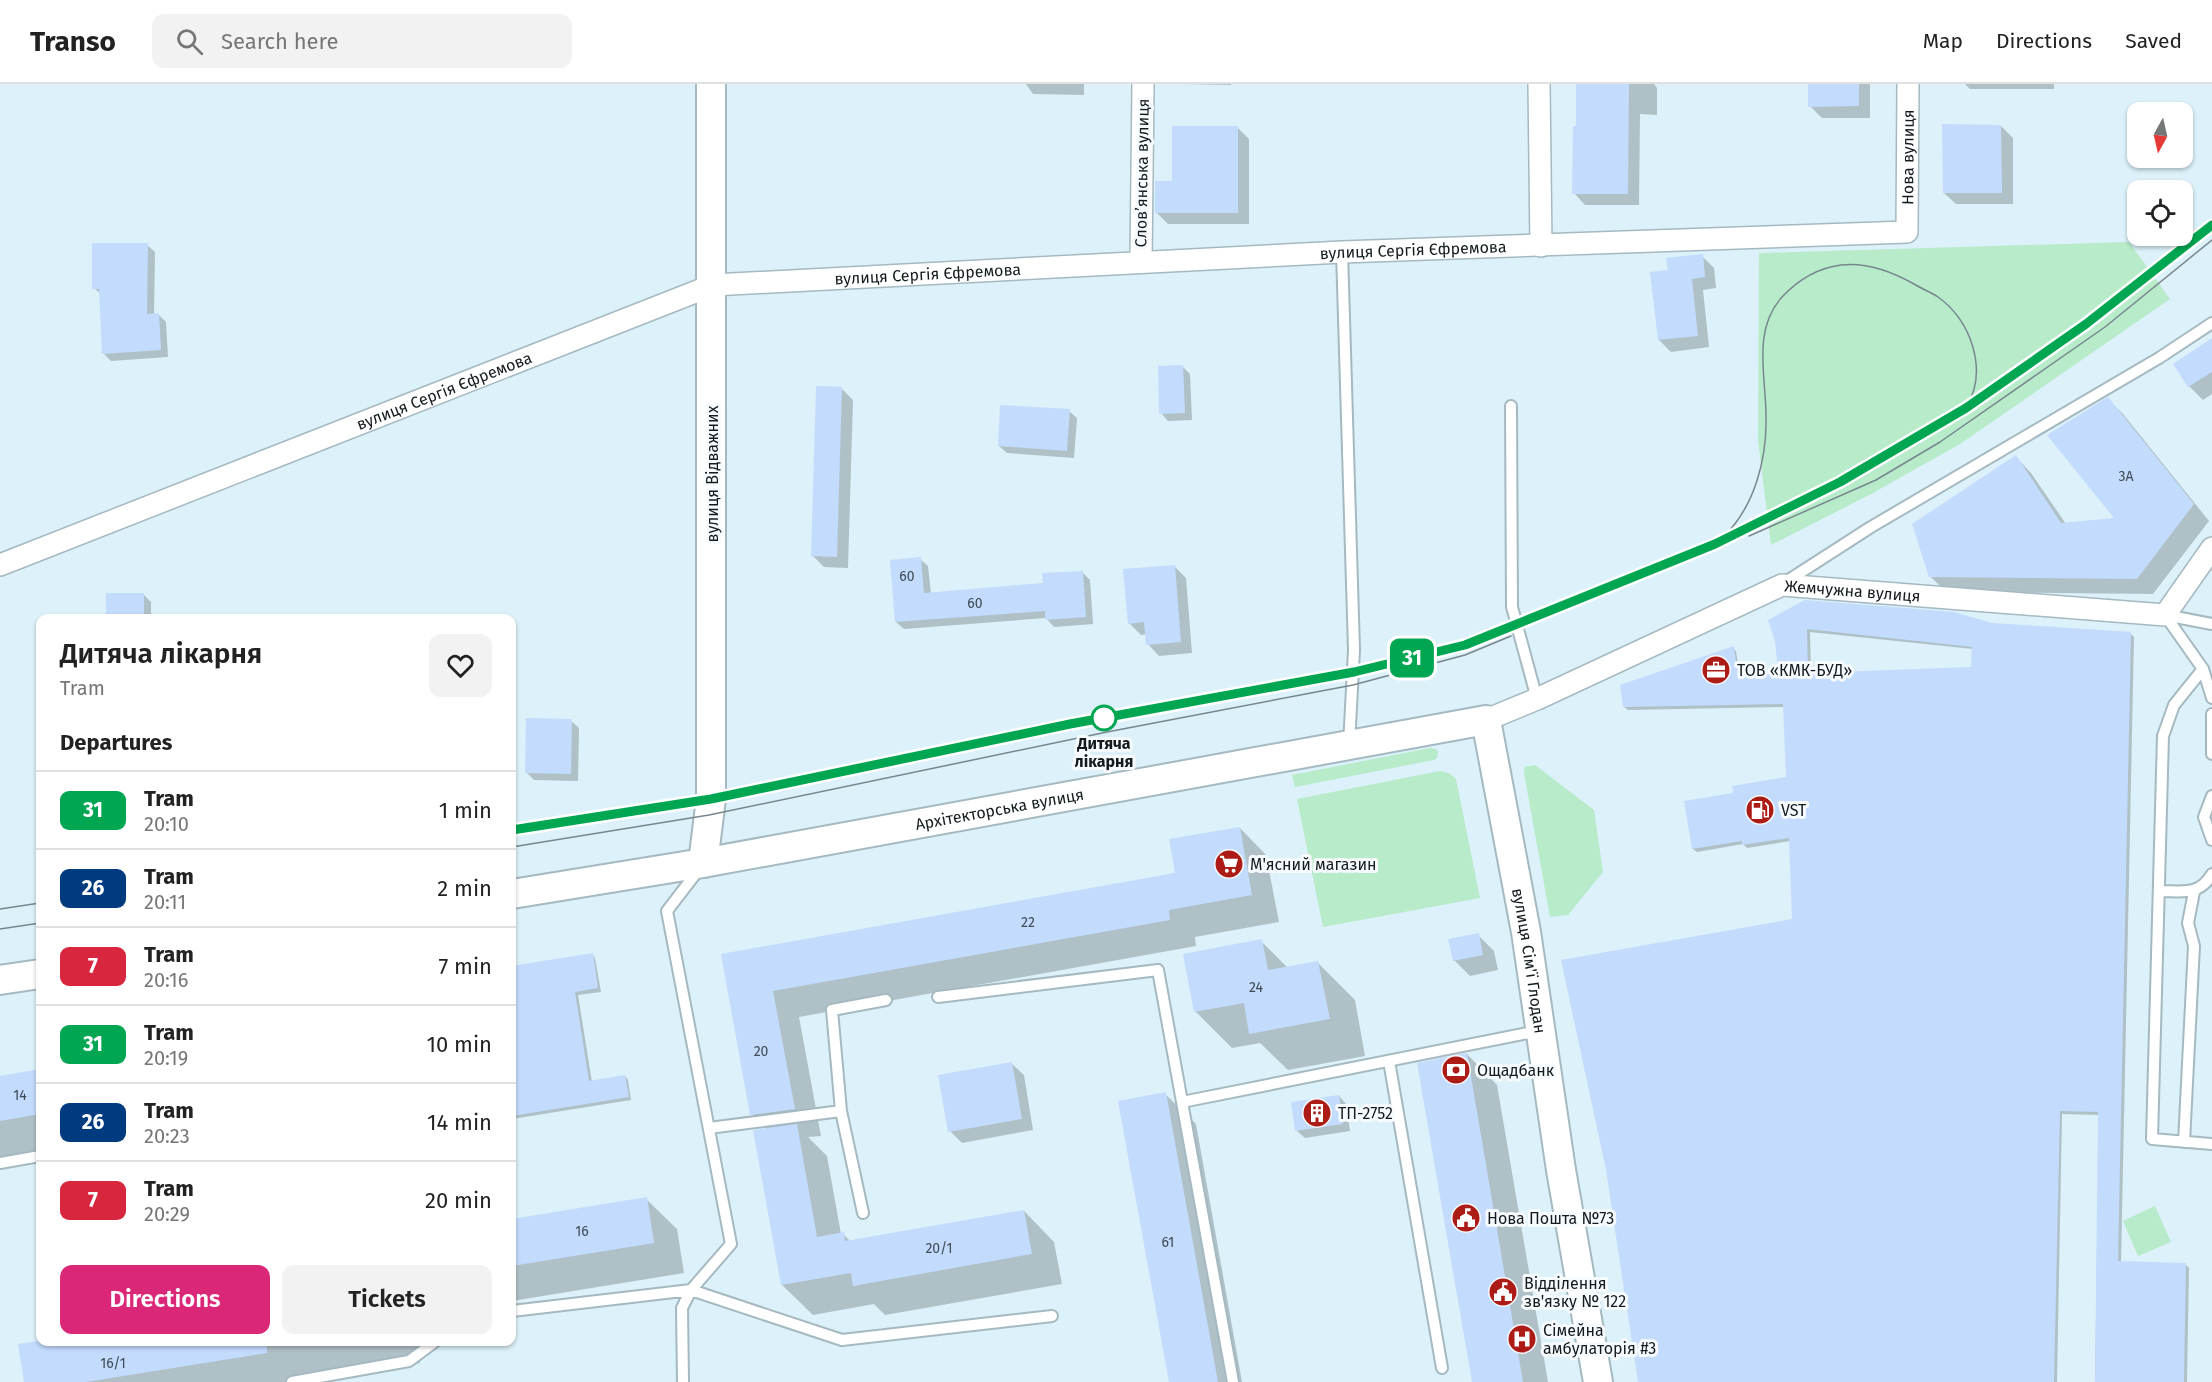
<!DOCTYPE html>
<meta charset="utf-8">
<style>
body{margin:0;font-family:"Fira Sans",sans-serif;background:#f2f2f2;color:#222;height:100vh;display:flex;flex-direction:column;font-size:22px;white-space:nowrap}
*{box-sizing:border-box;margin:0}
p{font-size:20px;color:#767676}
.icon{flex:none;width:33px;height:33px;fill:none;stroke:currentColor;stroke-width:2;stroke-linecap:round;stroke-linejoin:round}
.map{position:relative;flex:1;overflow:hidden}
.sheet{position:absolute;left:36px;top:530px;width:480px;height:732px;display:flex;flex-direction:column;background:#fff;border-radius:12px;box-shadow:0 2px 4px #0004}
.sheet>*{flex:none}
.badge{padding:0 12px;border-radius:9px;font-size:21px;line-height:39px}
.needle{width:39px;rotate:188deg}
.tools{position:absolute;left:2127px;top:18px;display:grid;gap:12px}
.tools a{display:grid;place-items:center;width:66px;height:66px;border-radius:12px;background:#fff;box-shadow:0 2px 4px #0004;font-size:30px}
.map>.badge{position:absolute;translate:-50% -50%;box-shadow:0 0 0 3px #fff}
h2{padding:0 24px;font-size:22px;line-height:54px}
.round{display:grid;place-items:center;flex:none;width:63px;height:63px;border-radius:12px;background:#f2f2f2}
.headline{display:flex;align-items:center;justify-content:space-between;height:102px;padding:0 24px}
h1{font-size:28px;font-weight:600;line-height:45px}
.cta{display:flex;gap:12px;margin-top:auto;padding:12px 24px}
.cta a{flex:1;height:69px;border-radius:12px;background:#db2777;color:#fff;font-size:24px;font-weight:600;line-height:69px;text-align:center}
.cta a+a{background:#f2f2f2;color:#222}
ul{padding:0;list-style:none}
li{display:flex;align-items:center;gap:18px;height:78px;padding:0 24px;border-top:2px solid #e0e0e0}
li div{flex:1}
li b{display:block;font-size:22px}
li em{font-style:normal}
li .badge{min-width:66px;font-weight:700;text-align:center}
header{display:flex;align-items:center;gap:36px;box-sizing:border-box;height:84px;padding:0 30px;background:#fff;border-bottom:2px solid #e0e0e0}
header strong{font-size:28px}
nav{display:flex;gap:33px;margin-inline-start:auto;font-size:21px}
.search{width:420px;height:54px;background:#f2f2f2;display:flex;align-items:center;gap:15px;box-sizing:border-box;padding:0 21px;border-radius:12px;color:#767676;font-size:22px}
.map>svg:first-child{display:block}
.green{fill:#b7ebc9}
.shadow{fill:#0003;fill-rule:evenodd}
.building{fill:#c3dbfd;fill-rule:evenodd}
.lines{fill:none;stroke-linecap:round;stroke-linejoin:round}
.lane-casing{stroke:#a5b9c1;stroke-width:14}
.street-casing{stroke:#a5b9c1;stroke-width:24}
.secondary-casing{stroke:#a5b9c1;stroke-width:32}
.lane{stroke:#fff;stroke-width:10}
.street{stroke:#fff;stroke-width:21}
.secondary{stroke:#fff;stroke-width:28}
.tram{stroke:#78878d;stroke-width:1.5}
.line-casing{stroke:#fff;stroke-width:14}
.line{stroke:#00a651;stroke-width:9}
.stop-dot{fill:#fff;stroke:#00a651;stroke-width:3}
.labels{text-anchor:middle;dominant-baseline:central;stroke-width:6;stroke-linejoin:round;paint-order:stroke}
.number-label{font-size:14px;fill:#3f4b56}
.street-label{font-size:16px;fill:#131b1e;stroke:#f7fbfd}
.poi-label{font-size:16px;fill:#131b1e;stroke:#f7fbfd;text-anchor:start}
.stop-label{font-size:16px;font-weight:bold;fill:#131b1e;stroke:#f7fbfd}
</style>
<header>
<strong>Transo</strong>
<div class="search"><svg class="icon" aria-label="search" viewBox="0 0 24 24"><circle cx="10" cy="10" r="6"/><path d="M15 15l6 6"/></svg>Search here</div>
<nav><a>Map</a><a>Directions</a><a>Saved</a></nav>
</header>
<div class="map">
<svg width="2212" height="1298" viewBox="0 0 2212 1298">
<rect width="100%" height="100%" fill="#dcf1f9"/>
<!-- green -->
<path class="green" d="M2129 158 2170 215 1960 360 1871 410 1771 461 1758 356 1759 169Z
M1430 664 1436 665 1438 668 1437 674 1434 676 1295 703 1292 691Z
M1535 681 1594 726 1603 788 1568 831 1550 833 1524 689 1525 683Z
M1440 687 1449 689 1456 695 1480 814 1323 843 1297 715Z
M2155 1122 2171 1158 2138 1172 2123 1137Z"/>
<!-- shadow -->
<path class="shadow" d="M1026 0H1084V11L1033 10Z
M1184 0H1231V1Z
M1577 0H1654L1657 4V31L1640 30 1639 121H1585L1574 109Z
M1810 0H1870V34H1822L1810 22Z
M1965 0H2054V5H1970Z
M2001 42 2013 54V120H1956L1944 109Z
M1237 43 1249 55V140H1168L1156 128 1174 98Z
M147 161 155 168 154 231H159L166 238 168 273 111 277 103 269 101 210 94 204Z
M1702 172 1714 184 1716 204 1703 206 1709 263 1671 268 1659 256 1669 188Z
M2212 256V310L2203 316 2189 302Z
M1183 283 1190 290 1192 336 1168 337 1161 329Z
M842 305 853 316 848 484 824 483 812 471Z
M2108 315 2123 330 2209 437 2153 510 1946 508 1930 492 2016 373 2031 389 2066 440 2117 435Z
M1069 327 1077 334 1074 374 1007 369 999 362Z
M920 475 928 482 931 510 1045 501 1082 488 1090 496 1093 540 1054 543 1046 534 904 545 896 538Z
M1174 482 1186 494 1192 569 1159 572 1148 560 1147 550 1141 551 1129 539Z
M143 510 151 518V534H108Z
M1770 536 1991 540 2130 549 2134 553 2121 1179 2185 1180 2189 1184 2187 1298H2095L2099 1031 2062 1030 2057 1298H1640L1794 836 1790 757 1747 764 1743 760 1697 768 1693 765 1735 710 1788 694 1785 623 1628 626 1624 623 1733 564 1736 567 1739 587H1780L1777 557ZM1810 548 1973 565V584L1811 590Z
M571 637 579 644 578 697 534 696 526 688Z
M1240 744 1266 771 1279 838 1195 853 1196 862 799 933 821 1052 808 1053 827 1072 841 1150H843L851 1158 1024 1127 1054 1158 1062 1200 885 1231 874 1220 813 1231 782 1201 767 1046 752 1030 723 871 1177 790Z
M1478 851 1494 867 1498 886 1470 892 1454 876Z
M1261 857 1288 884 1318 879 1355 916 1365 972 1288 986 1260 959 1232 964 1195 927Z
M592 870 595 874 601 908 578 911 592 998 625 992 628 996 631 1016 512 1035V883Z
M1467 970 1497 1001 1548 1298H1473Z
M1012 980 1024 991 1033 1046 962 1059 950 1047Z
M40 987V1066L0 1073V994Z
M1165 1010 1196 1040 1242 1298H1170Z
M1339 1012 1346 1020 1350 1047 1305 1054 1297 1047Z
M646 1115 677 1145 684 1189 512 1217V1136Z
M49 1257H417L420 1279 304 1298H25Z"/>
<!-- building -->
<path class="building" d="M1576 0H1629L1628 110H1572L1573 42H1576Z
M1808 0H1859V22L1808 23Z
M1942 40 2001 41 2002 109H1943Z
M1172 42H1238V129H1155V97H1172Z
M92 159H148L147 230 159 229 161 266 102 270 99 205H92Z
M1703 170 1705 193 1692 195 1698 252 1658 256 1650 188 1668 186 1666 174Z
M2212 254V288L2188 303 2173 280Z
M1183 281 1185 329 1159 330 1158 282Z
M816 302 842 303 837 473 811 472Z
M2108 313 2194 420 2137 495 1929 493 1912 440 2016 371 2061 439 2114 434 2047 351Z
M1000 321 1070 325 1067 367 998 362Z
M921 473 924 509 1043 499 1042 489 1083 487 1086 533 1045 536V527L895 538 890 476Z
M1175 481 1181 558 1146 561 1144 538 1128 540 1123 485Z
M106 509H144V534H106Z
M1805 516 1954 528 1992 539 2131 548 2118 1177 2186 1179 2184 1298H2095L2098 1028 2060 1027 2054 1298H1638L1606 1086 1561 876 1792 835 1789 754 1742 761V757L1692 765 1684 717 1733 709 1732 702 1786 693 1783 620 1623 623 1620 601 1734 562 1737 586 1778 585 1775 557 1768 536ZM1807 545 1972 563 1971 583 1808 589Z
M526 634 572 635 571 690 525 689Z
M1240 743 1252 811 1169 826 1170 836 773 907 795 1025 750 1031 721 870 1175 789 1169 755Z
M1479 849 1483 871 1453 877 1448 855Z
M1262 855 1268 886 1318 877 1330 935 1249 950 1244 919 1194 928 1183 870Z
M593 869 598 904 575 908 589 997 625 991 629 1013 512 1032V882Z
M1467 969 1523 1298H1472L1417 979Z
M1012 978 1022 1035 948 1048 938 991Z
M40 985V1030L0 1037V992Z
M1166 1008 1218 1298H1169L1118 1017Z
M1339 1011 1343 1040 1295 1047 1291 1018Z
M797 1040 817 1153 844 1148 845 1157 1024 1126 1032 1170 853 1202 851 1189 781 1201 753 1046Z
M647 1113 654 1159 512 1182V1135Z
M39 1257H267V1269L86 1298H24L18 1260Z"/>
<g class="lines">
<!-- lane casing -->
<g class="lane-casing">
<path id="lane" d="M1342 168 1354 566 1349 661
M1511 322 1512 523 1537 615
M1784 499 1871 443 2159 274 2212 239
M2165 531 2203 585 2212 614
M2165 531 2212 540
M2203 585 2174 621 2163 652 2152 1055 2212 1060
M2212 630V670
M2212 712 2204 733 2212 756
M2160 807C2183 807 2199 812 2212 790
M938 913 1158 886 1233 1298
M1389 977 1442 1284
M1182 1018 1538 947
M841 1027 832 926 886 916
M709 1044 841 1027 863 1129
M2184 1058 2194 862 2188 839 2194 808
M0 1079 40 1072
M512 1227 691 1206 842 1256 1052 1232
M292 1298 409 1277 436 1257
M683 1298 682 1224 691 1206 731 1160 667 827 700 784"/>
</g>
<!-- street casing -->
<g class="street-casing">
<g id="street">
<path d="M1539 0 1541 162"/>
<path d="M1141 178 1143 0"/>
<path id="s1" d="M0 481 713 201 1342 168 1907 148 1908 0"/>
<path id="s2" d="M1486 636 1537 615 1782 501 2165 531 2212 464"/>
</g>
</g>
<!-- secondary casing -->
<g class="secondary-casing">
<g id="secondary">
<path d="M703 779 711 715V0"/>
<path id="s3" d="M512 810 703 779 1486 636 1526 848 1561 1086 1598 1298"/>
<path d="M0 896 40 890"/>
</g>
</g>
<!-- lane -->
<use href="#lane" class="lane"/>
<!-- street -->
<use href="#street" class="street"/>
<!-- secondary -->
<use href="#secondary" class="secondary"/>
<!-- tram -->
<path class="tram" d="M1749 452 1876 396 1940 358 2105 243 2212 156
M1723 453C1755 423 1767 374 1766 332 1766 292 1752 246 1782 213 1798 196 1817 184 1841 181 1867 178 1891 187 1914 200 1922 205 1931 208 1938 213 1971 236 1988 286 1967 322
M512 746 711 715 1070 640 1354 588 1465 560 1715 460 1840 398 1966 324 2086 240 2212 141
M512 763 709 731 1107 648 1353 601 1465 571 1511 552
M0 825 40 819
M0 845 40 839"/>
</g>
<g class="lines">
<!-- line casing -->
<g class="line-casing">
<path id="line" d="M512 746 711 715 1070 640 1354 588 1465 561 1715 460 1840 398 1966 324 2086 240 2212 141"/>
</g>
<!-- line -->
<use href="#line" class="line"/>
</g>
<!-- icons -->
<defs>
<g id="office-disc" transform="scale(1.5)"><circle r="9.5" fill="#ac1b15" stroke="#f7fbfd"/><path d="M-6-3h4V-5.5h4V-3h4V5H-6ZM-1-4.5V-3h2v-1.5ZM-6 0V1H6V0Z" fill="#fff"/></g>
<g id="fuel-disc" transform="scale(1.5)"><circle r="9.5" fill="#ac1b15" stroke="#f7fbfd"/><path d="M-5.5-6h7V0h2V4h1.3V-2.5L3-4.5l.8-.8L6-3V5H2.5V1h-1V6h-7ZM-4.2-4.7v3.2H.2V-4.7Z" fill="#fff"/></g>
<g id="supermarket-disc" transform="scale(1.5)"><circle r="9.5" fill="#ac1b15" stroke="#f7fbfd"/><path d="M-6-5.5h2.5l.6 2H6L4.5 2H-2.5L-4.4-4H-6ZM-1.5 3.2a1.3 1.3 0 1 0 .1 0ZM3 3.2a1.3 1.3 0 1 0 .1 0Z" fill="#fff"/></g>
<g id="bank-disc" transform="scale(1.5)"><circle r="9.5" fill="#ac1b15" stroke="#f7fbfd"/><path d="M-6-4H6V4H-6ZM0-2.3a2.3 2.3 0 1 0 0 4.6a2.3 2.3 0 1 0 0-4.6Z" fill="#fff"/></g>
<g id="building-disc" transform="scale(1.5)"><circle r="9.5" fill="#ac1b15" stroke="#f7fbfd"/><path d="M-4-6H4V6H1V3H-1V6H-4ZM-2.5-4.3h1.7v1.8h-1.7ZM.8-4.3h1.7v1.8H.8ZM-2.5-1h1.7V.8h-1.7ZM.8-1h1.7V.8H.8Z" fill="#fff"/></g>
<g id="civic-disc" transform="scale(1.5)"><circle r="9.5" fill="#ac1b15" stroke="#f7fbfd"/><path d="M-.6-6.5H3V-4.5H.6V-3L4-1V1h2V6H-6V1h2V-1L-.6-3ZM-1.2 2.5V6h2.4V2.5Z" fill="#fff"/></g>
<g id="hospital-disc" transform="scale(1.5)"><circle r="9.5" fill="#ac1b15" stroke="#f7fbfd"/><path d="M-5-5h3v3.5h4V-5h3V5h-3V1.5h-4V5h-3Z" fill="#fff"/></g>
</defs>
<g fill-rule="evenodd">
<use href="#office-disc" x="1716" y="586"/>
<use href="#fuel-disc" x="1760" y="726"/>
<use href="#supermarket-disc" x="1229" y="780"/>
<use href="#bank-disc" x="1456" y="986"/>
<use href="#building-disc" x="1317" y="1029"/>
<use href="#civic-disc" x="1466" y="1134"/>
<use href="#civic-disc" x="1503" y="1208"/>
<use href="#hospital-disc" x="1522" y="1255"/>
</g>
<!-- markers -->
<circle class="stop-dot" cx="1104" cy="634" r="12"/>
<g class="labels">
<!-- number labels -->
<g class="number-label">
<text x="2126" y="392">3А</text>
<text x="907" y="492">60</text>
<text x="975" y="519">60</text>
<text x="1028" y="838">22</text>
<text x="1256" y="903">24</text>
<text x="761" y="967">20</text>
<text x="20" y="1011">14</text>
<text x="582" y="1147">16</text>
<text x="1168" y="1158">61</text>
<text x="939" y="1164">20/1</text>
<text x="113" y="1279">16/1</text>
</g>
<!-- street labels -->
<g class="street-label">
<text stroke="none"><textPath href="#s1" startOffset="2036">Нова вулиця</textPath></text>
<text transform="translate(1142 89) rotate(-89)">Словʼянська вулиця</text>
<text stroke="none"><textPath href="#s1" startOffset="1467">вулиця Сергія Єфремова</textPath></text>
<text stroke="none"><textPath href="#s1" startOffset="981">вулиця Сергія Єфремова</textPath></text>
<text stroke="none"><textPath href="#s1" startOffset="477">вулиця Сергія Єфремова</textPath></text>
<text transform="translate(712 390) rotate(-90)">вулиця Відважних</text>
<text stroke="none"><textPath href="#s2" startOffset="396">Жемчужна вулиця</textPath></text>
<text stroke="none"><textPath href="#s3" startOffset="495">Архітекторська вулиця</textPath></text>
<text stroke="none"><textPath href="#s3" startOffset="1234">вулиця Сім'ї Глодан</textPath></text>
</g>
<!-- poi labels -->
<g class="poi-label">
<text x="1737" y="586">ТОВ «КМК-БУД»</text>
<text x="1781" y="726">VST</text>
<text x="1250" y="780">М'ясний магазин</text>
<text x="1477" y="986">Ощадбанк</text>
<text x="1338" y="1029">ТП-2752</text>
<text x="1487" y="1134">Нова Пошта №73</text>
<text x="1524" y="1199">Відділення<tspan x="1524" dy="18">зв'язку № 122</tspan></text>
<text x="1543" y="1246">Сімейна<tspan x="1543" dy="18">амбулаторія #3</tspan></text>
</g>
<!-- stop labels -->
<g class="stop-label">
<text x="1104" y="659">Дитяча<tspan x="1104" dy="18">лікарня</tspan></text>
</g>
</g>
</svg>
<div class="tools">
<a><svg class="needle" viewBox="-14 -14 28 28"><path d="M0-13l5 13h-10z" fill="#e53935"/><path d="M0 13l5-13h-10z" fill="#767676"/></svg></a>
<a><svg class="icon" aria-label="locate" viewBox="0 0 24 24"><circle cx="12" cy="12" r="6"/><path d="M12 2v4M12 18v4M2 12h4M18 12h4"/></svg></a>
</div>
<b class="badge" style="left:1412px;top:574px;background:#00a651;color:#fff">31</b>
<section class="sheet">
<div class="headline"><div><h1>Дитяча лікарня</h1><p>Tram</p></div><a class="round"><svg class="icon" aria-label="heart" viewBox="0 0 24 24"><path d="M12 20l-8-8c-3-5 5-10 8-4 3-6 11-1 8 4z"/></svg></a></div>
<h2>Departures</h2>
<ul>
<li><span class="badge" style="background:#00a651;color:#fff">31</span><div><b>Tram</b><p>20:10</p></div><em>1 min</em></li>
<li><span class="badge" style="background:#003b80;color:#fff">26</span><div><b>Tram</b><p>20:11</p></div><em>2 min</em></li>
<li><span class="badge" style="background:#d7263d;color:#fff">7</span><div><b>Tram</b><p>20:16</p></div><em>7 min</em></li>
<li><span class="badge" style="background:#00a651;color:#fff">31</span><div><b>Tram</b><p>20:19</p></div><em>10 min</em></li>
<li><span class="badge" style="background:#003b80;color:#fff">26</span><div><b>Tram</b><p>20:23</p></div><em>14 min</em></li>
<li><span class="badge" style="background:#d7263d;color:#fff">7</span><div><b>Tram</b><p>20:29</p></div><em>20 min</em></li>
</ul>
<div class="cta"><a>Directions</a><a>Tickets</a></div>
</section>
</div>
